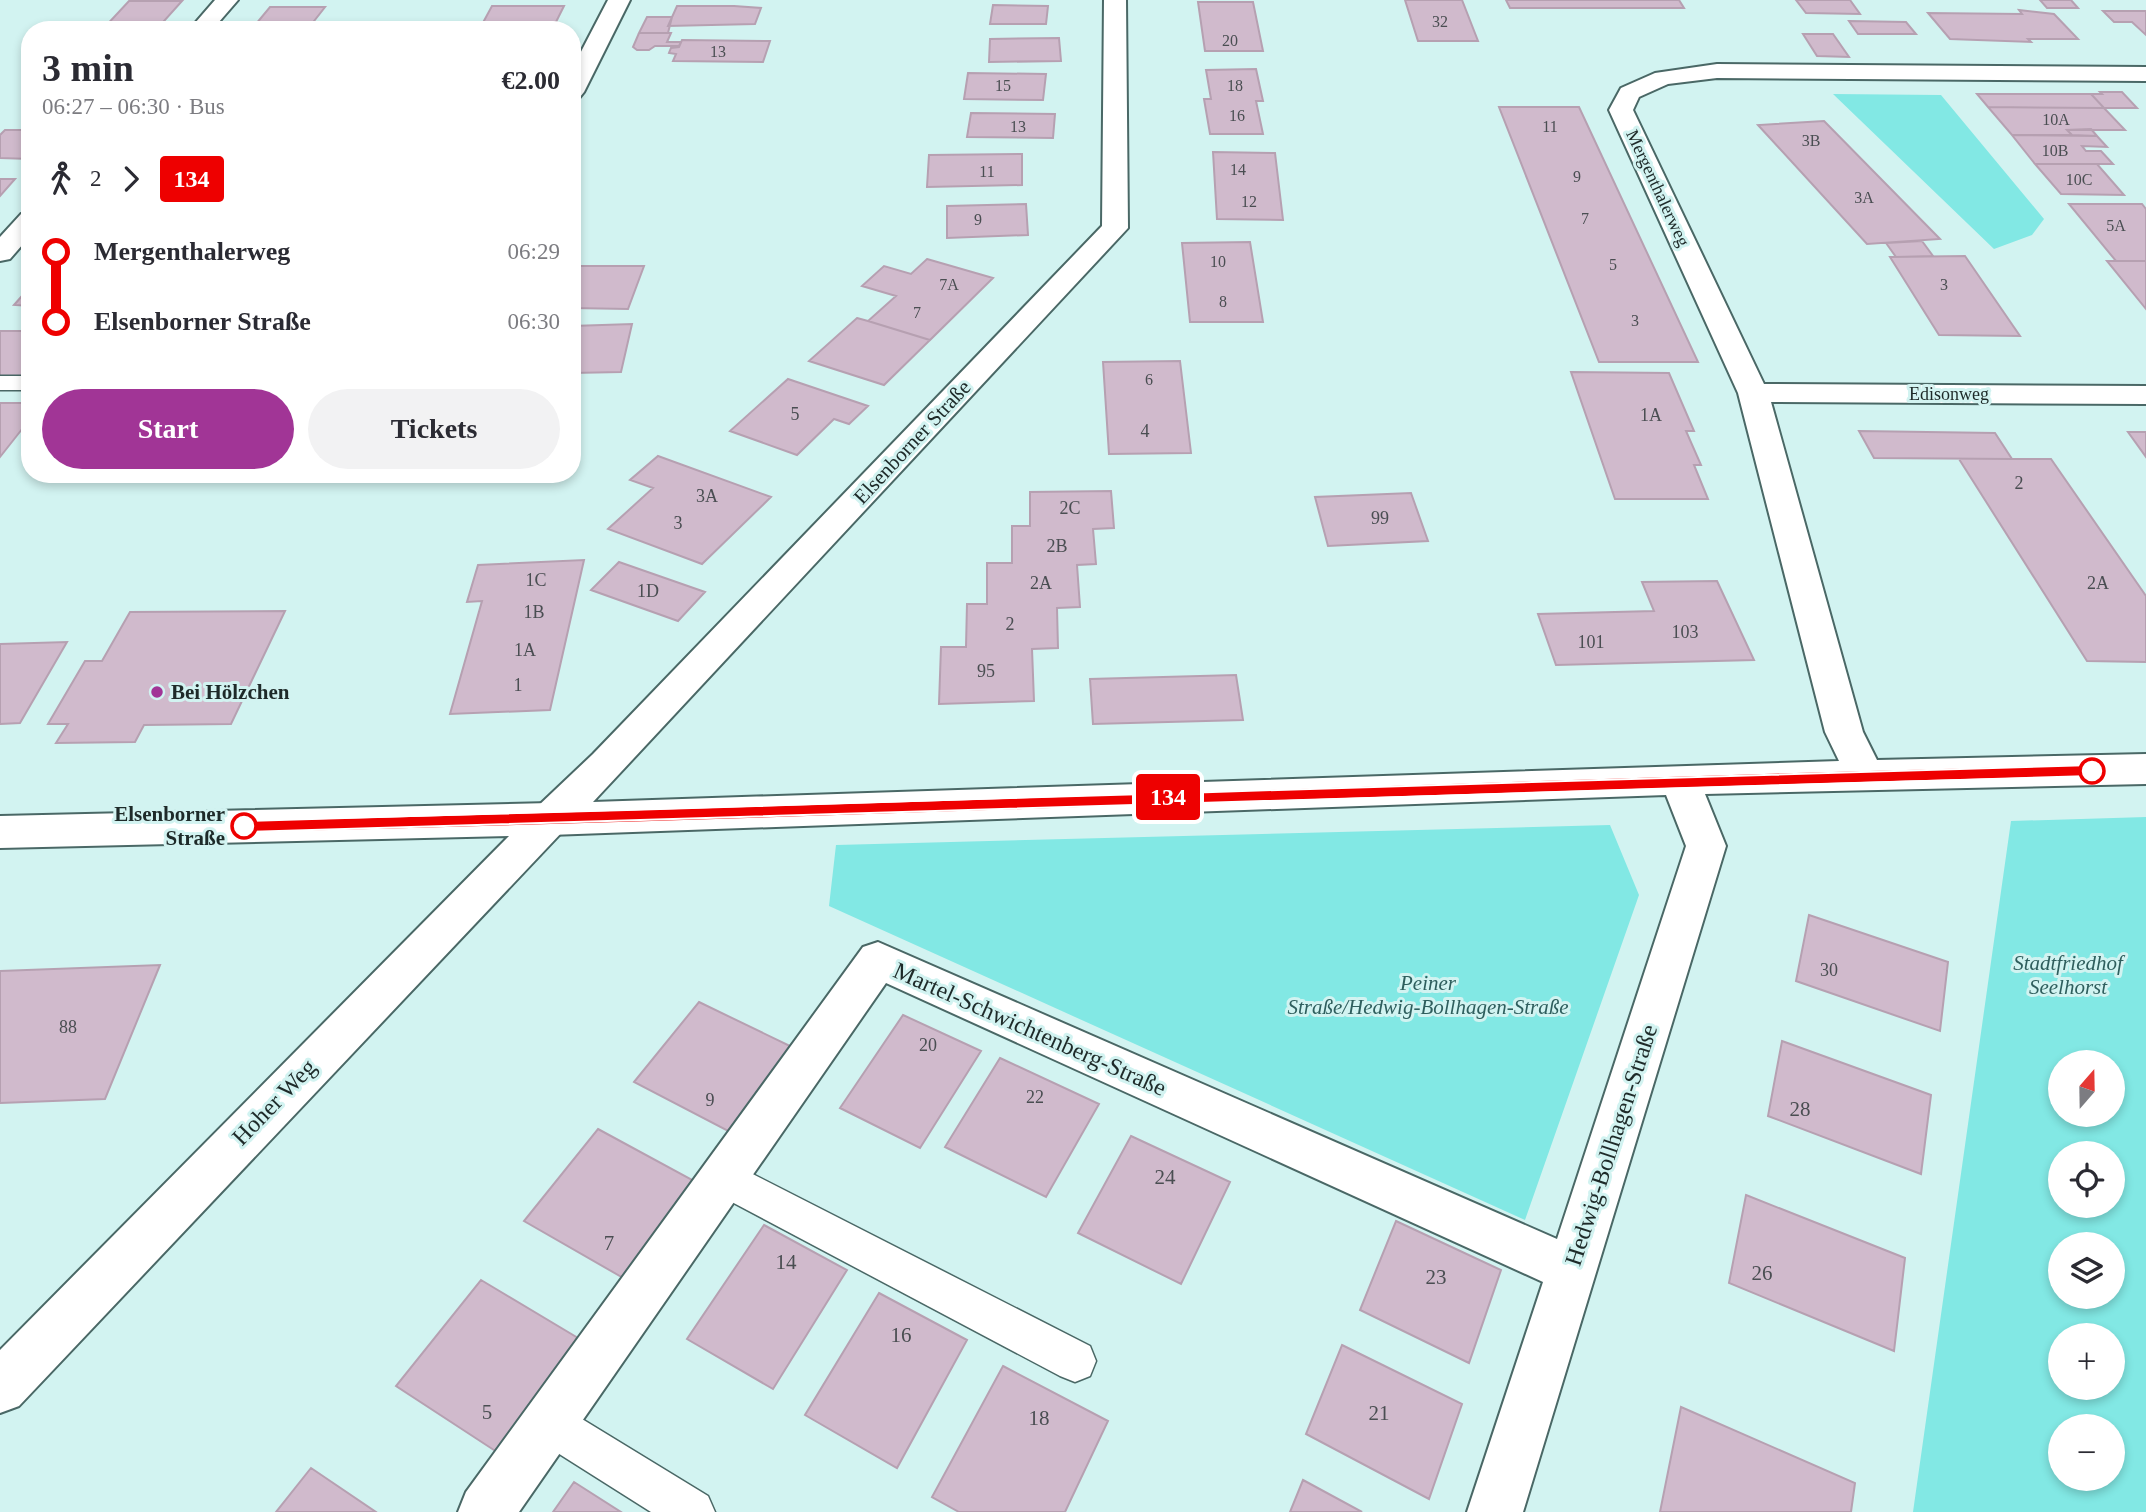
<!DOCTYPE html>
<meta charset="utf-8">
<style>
body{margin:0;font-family:Georgia,serif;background:#f2f2f3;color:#2b2b33;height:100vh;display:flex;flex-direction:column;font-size:26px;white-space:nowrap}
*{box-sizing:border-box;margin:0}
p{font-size:23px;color:#7c7c81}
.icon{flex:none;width:38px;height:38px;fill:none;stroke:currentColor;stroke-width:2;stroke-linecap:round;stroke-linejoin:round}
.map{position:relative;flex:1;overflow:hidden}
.drawer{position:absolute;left:21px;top:21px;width:560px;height:462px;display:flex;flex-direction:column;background:#fff;border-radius:28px;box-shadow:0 4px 10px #0003}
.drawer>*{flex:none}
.badge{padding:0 14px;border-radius:5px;font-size:24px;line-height:46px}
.needle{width:46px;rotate:20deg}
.buttons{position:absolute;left:2048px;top:1050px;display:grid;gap:14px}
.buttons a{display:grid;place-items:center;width:77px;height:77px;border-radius:50%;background:#fff;box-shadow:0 4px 10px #0003;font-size:35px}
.map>.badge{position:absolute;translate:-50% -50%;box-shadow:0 0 0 4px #fff}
.legs{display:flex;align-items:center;gap:10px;height:77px;padding:0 21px;font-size:23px}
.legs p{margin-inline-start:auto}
.head{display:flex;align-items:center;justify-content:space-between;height:119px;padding:0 21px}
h1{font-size:38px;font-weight:800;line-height:52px}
.button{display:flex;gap:14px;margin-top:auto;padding:14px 21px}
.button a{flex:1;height:80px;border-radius:42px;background:#a13596;color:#fff;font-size:28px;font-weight:800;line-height:80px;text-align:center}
.button a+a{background:#f2f2f3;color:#2b2b33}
ul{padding:0 21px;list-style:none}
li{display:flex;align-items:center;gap:24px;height:70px;font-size:26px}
li i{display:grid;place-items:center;width:10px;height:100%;margin:0 9px;background:currentColor}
li i::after{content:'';width:18px;height:18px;margin:-9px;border:5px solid;border-radius:50%;background:#fff}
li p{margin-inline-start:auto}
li:first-child i{background:linear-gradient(#0000 50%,currentColor 0)}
li:last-child i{background:linear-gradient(currentColor 50%,#0000 0)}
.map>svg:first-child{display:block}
.green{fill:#82e8e4;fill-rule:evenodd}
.building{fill:#d0bacc;stroke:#b6a0b1;stroke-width:2}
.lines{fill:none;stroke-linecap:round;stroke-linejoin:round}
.lane-casing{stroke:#4a6866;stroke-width:3}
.street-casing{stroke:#4a6866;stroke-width:4}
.secondary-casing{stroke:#4a6866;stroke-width:4}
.lane{fill:#fff;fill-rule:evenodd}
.street{fill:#fff;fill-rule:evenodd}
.secondary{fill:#fff;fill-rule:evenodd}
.line-1{fill:#e00;stroke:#fff;stroke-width:2}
.poi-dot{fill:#a13596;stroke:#d2f3f1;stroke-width:2.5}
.stop-1-dot{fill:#fff;stroke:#e00;stroke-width:3.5}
.labels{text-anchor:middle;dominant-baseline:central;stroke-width:6;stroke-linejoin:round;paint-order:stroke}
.far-number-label{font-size:16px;fill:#4a4e52}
.far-street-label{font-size:18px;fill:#1e2a29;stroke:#d2f3f1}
.number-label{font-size:18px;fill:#4a4e52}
.street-label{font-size:21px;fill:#1e2a29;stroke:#d2f3f1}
.poi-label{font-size:21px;font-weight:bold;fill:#1e2a29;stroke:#d2f3f1;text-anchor:start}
.stop-label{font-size:21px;font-weight:bold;fill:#1e2a29;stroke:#d2f3f1;text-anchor:end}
.park-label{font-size:21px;font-style:italic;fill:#2e5e5d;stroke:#d2f3f1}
.near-number-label{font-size:21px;fill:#4a4e52}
.near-street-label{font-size:24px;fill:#1e2a29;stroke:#d2f3f1}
</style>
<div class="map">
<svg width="2146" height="1512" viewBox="0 0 2146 1512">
<rect width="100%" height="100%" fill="#d2f3f1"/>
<!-- green -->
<path class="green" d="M1833 94 1941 95 2044 219 2032 235 1994 249Z
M2146 817V1512H1913L2011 821ZM2060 1062H2112V1115H2060ZM2060 1153H2112V1206H2060ZM2060 1244H2112V1297H2060ZM2060 1335H2112V1388H2060ZM2060 1426H2112V1479H2060Z
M1610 825 1639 895 1525 1220 829 906 836 845Z"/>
<!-- building -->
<path class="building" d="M1405 0H1462L1478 41H1418Z
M1506 0H1679L1684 8H1510Z
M1796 0H1850L1860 14 1806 13Z
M2040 0H2071L2078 8H2047Z
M129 1H182L156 30H102Z
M1198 2H1253L1263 51H1205Z
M993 5 1048 6 1046 24H990Z
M492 6H564L552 30H479Z
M677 6H734L761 8 755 24 668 26Z
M270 7H325L307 30H251Z
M2019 10 2054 14 2078 39H2028L2031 42 1950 39 1928 13 2022 14Z
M2103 11H2146V35L2132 22H2114Z
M647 17H672L668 33H639Z
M1849 21 1906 22 1916 34H1858Z
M639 33H671L667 42H681L679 46H655L649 50H637L633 47Z
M1803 34H1833L1849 57 1817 56Z
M1059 38 1061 61 989 62 990 39Z
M682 40 770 41 763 62 673 61 676 54 669 53 671 48 679 47Z
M1256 69 1263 101H1256L1263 134H1210L1204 99H1211L1206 70Z
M968 73 1046 74 1043 100 964 99Z
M2100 92H2122L2137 108H2104L2091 94H2102Z
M1977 94H2091L2104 108 1988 107Z
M1499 107H1579L1698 362H1599Z
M1988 107 2104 108 2125 130H2067L2072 135H2012Z
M971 113 1055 114 1053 138 967 137Z
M1824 121 1940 239 1867 244 1758 125Z
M2091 129 2097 136 2072 135 2067 130Z
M5 130H30V159L0 158V135Z
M2012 135 2097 136 2107 147 2082 146 2086 151H2101L2113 164H2035Z
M1213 152 1275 153 1283 220 1217 219Z
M1022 154V185L927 187 929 155Z
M2035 164H2097L2124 195 2061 194Z
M0 179H15L0 196Z
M1026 204 1028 235 947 238V206Z
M2069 204H2142L2146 209V261H2116Z
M1922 241 1933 256 1896 257 1886 243Z
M1250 242 1263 322H1190L1182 243Z
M1965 256 2020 336 1939 335 1890 257Z
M927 259 993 278 930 340 868 321 896 296 862 286 884 266 911 274Z
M2107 261H2146V309Z
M572 266H644L628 309 572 308Z
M30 287V306L14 305Z
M857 318 868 321 930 340 884 385 809 361Z
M632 324 621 372 572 373V326Z
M0 331H30V379L0 378Z
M1180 361 1191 453 1109 454 1103 362Z
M1571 372 1669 373 1694 431H1686L1701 465H1694L1708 499H1615Z
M788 379 868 406 849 424 834 419 797 455 730 431Z
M0 403H30V419L0 457Z
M1859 431 1995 433 2012 459 1874 458Z
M2128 432H2146V457Z
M658 456 771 497 702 564 608 529 653 488 630 480Z
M1959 459H2051L2146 596V662L2087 661Z
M1111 491 1114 528 1093 529 1096 564 1077 565 1080 607 1057 608 1058 648 1032 649 1034 701 939 704 941 647H966L967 604H987V563H1012V526H1030V492Z
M1411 493 1428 541 1328 546 1315 497Z
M584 560 550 710 450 714 482 601 467 602 478 565Z
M619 562 705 592 678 621 591 590Z
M1717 581 1754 660 1556 665 1538 614 1654 611 1642 582Z
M285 611 231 724 144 725 135 742 56 743 68 724H48L85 661H102L130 612Z
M67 642 20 723 0 724V644Z
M1236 675 1243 720 1093 724 1090 679Z
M1809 915 1948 962 1940 1031 1796 981Z
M160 965 105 1099 0 1103V971Z
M699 1002 794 1048 732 1133 634 1082Z
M903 1015 981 1051 920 1148 840 1108Z
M1782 1041 1931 1095 1921 1174 1768 1116Z
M1000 1058 1099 1104 1046 1197 945 1147Z
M598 1129 696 1182 625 1279 524 1221Z
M1131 1136 1230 1182 1181 1284 1078 1233Z
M1746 1195 1905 1258 1894 1351 1729 1283Z
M1396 1221 1501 1270 1469 1363 1360 1310Z
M764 1225 847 1270 773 1389 687 1339Z
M481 1280 583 1341 500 1454 396 1386Z
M879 1293 967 1340 897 1468 805 1415Z
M1342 1345 1462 1404 1429 1499 1306 1434Z
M1003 1366 1108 1421 1065 1512H959L932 1497Z
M1681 1407 1855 1483 1851 1512H1660Z
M311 1468 376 1512H276Z
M1303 1480 1362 1512H1290Z
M574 1482 621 1512H553Z"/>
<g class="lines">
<!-- lane casing -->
<g class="lane-casing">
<path id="lane" d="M0 376H30V390H0Z
M725 1160 1090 1346 1096 1361 1090 1376 1075 1382 1060 1376 711 1191 705 1178 711 1165Z
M549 1401 564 1408 708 1496 715 1512H651L534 1438 527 1423 534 1408Z"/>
</g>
<!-- street casing -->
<g class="street-casing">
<path id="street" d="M215 0H238L212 30H189Z
M608 0H630L584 92 580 97 572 99V69Z
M1104 0H1126L1128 228 593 802 1839 761 1825 732 1738 393 1609 110 1621 88 1655 73 1717 64 2146 67V81L1717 78 1668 84 1639 97 1633 110 1764 384 2146 386V404L1771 402 1863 732 1877 760 2146 754V784L1705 794 1726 846 1523 1512H1467L1543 1282 886 983 519 1512H458L466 1492 863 947 878 942 1557 1239 1686 846 1666 795 550 835 536 830 530 819 536 808 593 754 1102 226Z
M30 212V236L10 259 0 261V237L21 214Z"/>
</g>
<!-- secondary casing -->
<g class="secondary-casing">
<path id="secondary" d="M550 803 564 808 570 819 564 830 19 1406 0 1413V1350L509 836 0 848V816Z"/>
</g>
<!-- lane -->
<use href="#lane" class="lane"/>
<!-- street -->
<use href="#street" class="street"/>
<!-- secondary -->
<use href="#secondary" class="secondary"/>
</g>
<!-- line-1 -->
<path class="line-1" d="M2092 765 2099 771 2092 776C1476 790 860 818 244 832L237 826 244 821C860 807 1476 780 2092 765Z"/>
<!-- markers -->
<circle class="poi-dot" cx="157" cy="692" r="7"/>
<g class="stop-1-dot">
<circle cx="2092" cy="771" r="12"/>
<circle cx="244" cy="826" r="12"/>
</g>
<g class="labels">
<!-- far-number labels -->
<g class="far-number-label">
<text x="1440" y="21">32</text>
<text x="1230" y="40">20</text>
<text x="718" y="51">13</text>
<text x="1003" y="85">15</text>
<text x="1235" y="85">18</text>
<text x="1237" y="115">16</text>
<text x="2056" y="119">10A</text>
<text x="1018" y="126">13</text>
<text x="1550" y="126">11</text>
<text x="1811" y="140">3B</text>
<text x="2055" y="150">10B</text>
<text x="1238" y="169">14</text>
<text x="987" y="171">11</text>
<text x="1577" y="176">9</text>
<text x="2079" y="179">10C</text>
<text x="1864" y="197">3A</text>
<text x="1249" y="201">12</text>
<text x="1585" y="218">7</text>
<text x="978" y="219">9</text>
<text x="2116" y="225">5A</text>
<text x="1218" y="261">10</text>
<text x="1613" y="264">5</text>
<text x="949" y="284">7A</text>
<text x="1944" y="284">3</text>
<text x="1223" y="301">8</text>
<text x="917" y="312">7</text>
<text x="1635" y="320">3</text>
<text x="1149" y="379">6</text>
</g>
<!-- far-street labels -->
<g class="far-street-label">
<text transform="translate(1658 188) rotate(65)">Mergenthalerweg</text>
<text x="1949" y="394">Edisonweg</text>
</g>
<!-- number labels -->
<g class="number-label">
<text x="795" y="414">5</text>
<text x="1651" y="415">1A</text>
<text x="1145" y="431">4</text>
<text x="2019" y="483">2</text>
<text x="707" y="496">3A</text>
<text x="1070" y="508">2C</text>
<text x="1380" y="518">99</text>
<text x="678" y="523">3</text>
<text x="1057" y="546">2B</text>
<text x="536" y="580">1C</text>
<text x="1041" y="583">2A</text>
<text x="2098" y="583">2A</text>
<text x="648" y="591">1D</text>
<text x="534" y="612">1B</text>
<text x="1010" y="624">2</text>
<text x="1685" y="632">103</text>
<text x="1591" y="642">101</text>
<text x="525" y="650">1A</text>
<text x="986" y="671">95</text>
<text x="518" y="685">1</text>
<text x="1829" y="970">30</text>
<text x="68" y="1027">88</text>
<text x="928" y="1045">20</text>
<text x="1035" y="1097">22</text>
<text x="710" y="1100">9</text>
</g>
<!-- street labels -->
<g class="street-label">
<text transform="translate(912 442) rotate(-47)">Elsenborner Straße</text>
</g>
<!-- poi labels -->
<g class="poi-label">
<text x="171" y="692">Bei Hölzchen</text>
</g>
<!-- stop labels -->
<g class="stop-label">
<text x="225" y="814">Elsenborner<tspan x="225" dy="24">Straße</tspan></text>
</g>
<!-- park labels -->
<g class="park-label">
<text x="2068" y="963">Stadtfriedhof<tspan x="2068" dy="24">Seelhorst</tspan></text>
<text x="1428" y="983">Peiner<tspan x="1428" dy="24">Straße/Hedwig-Bollhagen-Straße</tspan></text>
</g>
<!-- near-number labels -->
<g class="near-number-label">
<text x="1800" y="1109">28</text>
<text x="1165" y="1177">24</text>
<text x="609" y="1243">7</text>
<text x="786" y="1262">14</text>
<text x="1762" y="1273">26</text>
<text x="1436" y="1277">23</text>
<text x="901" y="1335">16</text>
<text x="487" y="1412">5</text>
<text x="1379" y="1413">21</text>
<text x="1039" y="1418">18</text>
</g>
<!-- near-street labels -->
<g class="near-street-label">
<text transform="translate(1030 1029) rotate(24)">Martel-Schwichtenberg-Straße</text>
<text transform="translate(274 1102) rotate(-46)">Hoher Weg</text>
<text transform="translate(1611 1145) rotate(-72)">Hedwig-Bollhagen-Straße</text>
</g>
</g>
</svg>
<div class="buttons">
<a><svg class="needle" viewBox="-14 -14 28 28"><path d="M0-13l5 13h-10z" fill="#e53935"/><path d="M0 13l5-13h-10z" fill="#7c7c81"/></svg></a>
<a><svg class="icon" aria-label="locate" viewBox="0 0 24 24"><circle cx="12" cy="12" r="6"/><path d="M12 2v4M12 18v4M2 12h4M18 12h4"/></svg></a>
<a><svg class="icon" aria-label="layers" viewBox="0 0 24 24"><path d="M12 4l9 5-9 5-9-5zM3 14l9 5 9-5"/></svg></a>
<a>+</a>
<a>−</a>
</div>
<b class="badge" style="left:1168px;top:797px;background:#e00;color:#fff">134</b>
<section class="drawer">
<div class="head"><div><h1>3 min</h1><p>06:27 – 06:30 · Bus</p></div><b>€2.00</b></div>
<div class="legs"><svg class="icon" aria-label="walk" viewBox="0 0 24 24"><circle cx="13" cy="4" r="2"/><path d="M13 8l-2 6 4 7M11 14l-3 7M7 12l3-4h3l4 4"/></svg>2<svg class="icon" aria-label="forward" viewBox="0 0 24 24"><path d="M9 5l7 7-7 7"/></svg><b class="badge" style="background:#e00;color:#fff">134</b></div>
<ul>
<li><i style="color:#e00"></i><b>Mergenthalerweg</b><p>06:29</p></li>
<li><i style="color:#e00"></i><b>Elsenborner Straße</b><p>06:30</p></li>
</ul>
<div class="button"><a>Start</a><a>Tickets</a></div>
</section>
</div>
